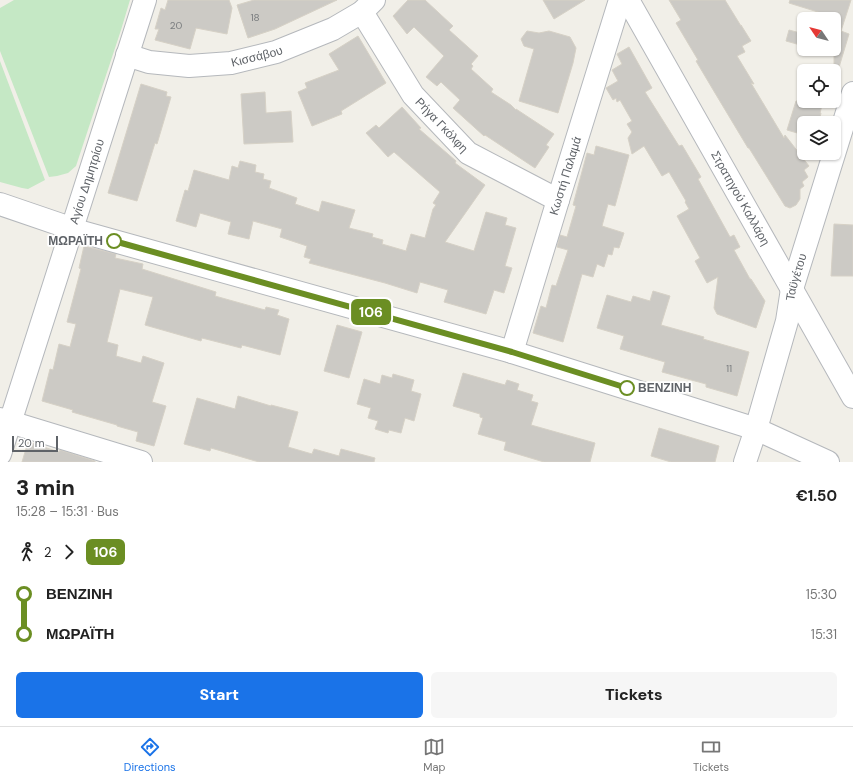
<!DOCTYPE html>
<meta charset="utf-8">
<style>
body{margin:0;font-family:"DM Sans",sans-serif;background:#f6f6f6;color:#222;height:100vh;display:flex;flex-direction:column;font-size:15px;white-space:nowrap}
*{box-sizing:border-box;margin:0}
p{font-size:13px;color:#767676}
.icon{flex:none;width:22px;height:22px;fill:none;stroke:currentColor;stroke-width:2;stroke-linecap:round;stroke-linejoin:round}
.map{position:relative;height:462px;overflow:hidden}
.details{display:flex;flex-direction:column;background:#fff;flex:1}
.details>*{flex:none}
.badge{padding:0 8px;border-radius:6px;font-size:14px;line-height:26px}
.needle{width:26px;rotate:305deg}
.controls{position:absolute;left:797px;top:12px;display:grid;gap:8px}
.controls a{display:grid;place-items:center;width:44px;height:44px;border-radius:6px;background:#fff;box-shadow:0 1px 3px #0004;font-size:20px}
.scale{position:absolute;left:12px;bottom:10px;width:46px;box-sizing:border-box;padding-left:4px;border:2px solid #5f6368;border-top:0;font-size:11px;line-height:14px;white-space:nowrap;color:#5f6368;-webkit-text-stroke:3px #fff;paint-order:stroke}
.map>.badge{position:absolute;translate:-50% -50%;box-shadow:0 0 0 2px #fff}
.legs{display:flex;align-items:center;gap:6px;height:44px;padding:0 16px;font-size:13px}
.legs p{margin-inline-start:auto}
.summary{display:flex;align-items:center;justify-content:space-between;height:68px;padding:0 16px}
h1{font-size:22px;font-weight:800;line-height:30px}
.action{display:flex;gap:8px;margin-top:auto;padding:8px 16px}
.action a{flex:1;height:46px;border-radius:6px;background:#1a73e8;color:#fff;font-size:16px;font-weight:800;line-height:46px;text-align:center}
.action a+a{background:#f6f6f6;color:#222}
ul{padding:0 16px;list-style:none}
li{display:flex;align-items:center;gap:14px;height:40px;font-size:15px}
li i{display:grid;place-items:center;width:6px;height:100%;margin:0 5px;background:currentColor}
li i::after{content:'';width:10px;height:10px;margin:-5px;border:3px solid;border-radius:50%;background:#fff}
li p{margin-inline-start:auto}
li:first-child i{background:linear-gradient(#0000 50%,currentColor 0)}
li:last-child i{background:linear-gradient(currentColor 50%,#0000 0)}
.menu{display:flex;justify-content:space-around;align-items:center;height:56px;border-top:1px solid #e0e0e0;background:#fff;font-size:11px;color:#767676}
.menu a{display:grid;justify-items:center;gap:2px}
.menu .current{color:#1a73e8}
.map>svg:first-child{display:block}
.green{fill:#c5e8c5}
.building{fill:#cccac5;stroke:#d6d1c6}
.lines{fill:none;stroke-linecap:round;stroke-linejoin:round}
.minor-casing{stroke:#b5b8bc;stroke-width:24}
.minor{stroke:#fff;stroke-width:22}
.line-1-casing{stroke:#fff;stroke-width:9}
.line-1{stroke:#6b8e23;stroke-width:6}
.stop-1-dot{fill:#fff;stroke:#6b8e23;stroke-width:2}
.labels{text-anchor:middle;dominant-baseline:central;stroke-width:3.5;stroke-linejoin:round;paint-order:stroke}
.number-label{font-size:10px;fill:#7a7d7f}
.street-label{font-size:12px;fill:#5f6368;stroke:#fff}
.stop-label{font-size:12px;font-weight:bold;fill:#5f6368;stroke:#fff;text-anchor:end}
</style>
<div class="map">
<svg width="853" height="462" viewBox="0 0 853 462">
<rect width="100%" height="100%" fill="#f1efe8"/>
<!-- green -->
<path class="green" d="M14 0H130L121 30 76 166 68 173 57 176 49 177 0 51V8Z
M0 61 45 180 28 189 22 188 0 182Z"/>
<!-- building -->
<path class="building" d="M168 0H229L232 8 227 34 196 28 190 49 155 40 159 29H155L161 8 165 10Z
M254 0H337L275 29 248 38 237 5Z
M408 0H425L453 26 449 30 478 56 471 64 473 66 471 69 493 89 491 92 511 105 516 110V109L554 134 546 145 549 147 535 168 485 135 484 136 453 108 460 100 441 82 437 86 426 77 444 56 414 27 407 34 393 16Z
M543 0H585L554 19Z
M669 0H725L741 26V25L751 41 742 46 745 52 737 56 754 84 751 83 784 138 785 135 809 166 804 170 808 177 802 182 804 186 800 189V199L796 205 790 208 785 206 749 148H748L715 93 696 61 698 60 676 23 681 20Z
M790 0H851L841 31 849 34 837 74H834V17L789 3Z
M789 30 804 34V46L786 41Z
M527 31 539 33 549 31 570 37 576 48 573 63 558 113 519 101 534 49 524 46 521 39Z
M358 36 386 83 341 111 342 114 312 126 298 92 307 88 305 83 339 70 329 54Z
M629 47 652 88 645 92 679 146 682 145 701 177 698 179 730 237 734 235 740 247 734 250 750 279H751L765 301 756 328 717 314 714 308 718 277 707 283 695 261 700 258 677 216 689 209 685 202 686 201 669 172 662 176 644 146 632 154 628 138 632 132 627 124 632 121 620 100 617 102 616 98 613 100 606 88 618 81 612 70 622 64 617 54Z
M141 84 167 92 166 96 171 97 157 144 155 143 137 201 108 193Z
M265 92 266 113 291 111 293 142 244 144 241 94Z
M796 101H823L820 113H821L819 123H804V135L787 130Z
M402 107 421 128 419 129 456 161 455 163 485 185 445 242 474 251 486 212 507 218 505 225 516 228 505 266 512 268 504 293 494 290 486 314 444 302 448 290 420 282 417 293 385 283 309 263 311 259 304 257 307 246 280 237 282 229 253 221 249 239 228 234 231 222 200 213 196 227 176 221 185 190 188 191 194 170 229 180 232 166 238 168 240 161 256 165 255 172 264 174 263 179 271 181 269 188 297 198 295 204 319 212 322 201 355 210 349 228 373 234 372 237 383 240 382 244 406 251 411 234 425 238 433 209 436 205 433 203 440 192 394 152 388 157 366 133 376 125 379 128Z
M596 146 629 155 615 206 608 204 602 226 624 233 619 248 614 247 612 255 608 254 604 267 597 264 593 277 582 274 563 342 533 333 541 306 546 308 552 285 556 286 568 250 557 247 560 235 567 237 576 206 573 205 587 153 594 155Z
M834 224 853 225V276H831Z
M84 246 116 254 115 258 143 264 142 269 216 292 215 296 265 310 266 307 279 310 277 315 289 319 280 355 242 345 241 348 202 338 201 341 145 325 153 297 120 289 107 342 118 345 116 356 141 363 143 356 164 363 152 402 166 406 154 446 136 441 138 432 117 426V425L72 412 73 410 42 401 50 369 53 370 59 344 70 347 76 324 67 322 81 269 79 268Z
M653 291 670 296 661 325 704 337 703 339 749 352 737 396 706 387V384L662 372 665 362 620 349 624 336 597 328 607 295 631 302 633 296 650 301Z
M337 325 362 332 349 378 324 371Z
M463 373 505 385 507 380 519 384 517 390 533 395 531 401 538 403 531 425 595 443 590 462H544L504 450 506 442 478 434 483 418 480 417V414L453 406Z
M393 374 414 380 411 391 421 394 414 421 405 418 401 433 389 430 388 433 375 429 378 421 368 418 371 408 357 404 364 379 380 384 382 375 392 378Z
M238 396 271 406V405L298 412 288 447 312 454 314 449 339 456 341 449 375 458 374 462H259L211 448 210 451 184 444 197 398 235 409Z
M659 428 719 446 715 462H671L651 456Z
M28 442 59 452 60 450 95 461V462H22Z"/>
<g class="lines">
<!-- minor casing -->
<g class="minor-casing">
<g id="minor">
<path id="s1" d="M628 0 853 397"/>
<path id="s2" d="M362 12 413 95 468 153 558 200"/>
<path id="s3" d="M127 55 149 62 189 66 231 63 276 52 333 29 362 12 374 0"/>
<path d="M0 204 82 232 512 352 756 429 828 462"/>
<path id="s4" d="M512 352 558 200 620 0"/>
<path d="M0 419 141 462"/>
<path id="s5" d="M0 454 145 0"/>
<path id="s6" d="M745 462 756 429 787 321 792 289 853 93"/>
</g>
</g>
<!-- minor -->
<use href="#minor" class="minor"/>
</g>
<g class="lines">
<!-- line-1 casing -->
<g class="line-1-casing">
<path id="line-1" d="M114 241 512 352 627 388"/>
</g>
<!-- line-1 -->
<use href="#line-1" class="line-1"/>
</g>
<!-- markers -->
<g class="stop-1-dot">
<circle cx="114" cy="241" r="7"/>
<circle cx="627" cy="388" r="7"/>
</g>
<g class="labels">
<!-- number labels -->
<g class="number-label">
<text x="255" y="17">18</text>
<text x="176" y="25">20</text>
<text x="729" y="368">11</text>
</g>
<!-- street labels -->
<g class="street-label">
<text stroke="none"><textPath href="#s3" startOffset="132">Κισσάβου</textPath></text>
<text stroke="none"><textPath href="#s2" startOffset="139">Ρήγα Γκόλφη</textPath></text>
<text stroke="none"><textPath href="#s4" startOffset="184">Κωστή Παλαμά</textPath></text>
<text stroke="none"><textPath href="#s5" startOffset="286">Αγίου Δημητρίου</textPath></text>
<text stroke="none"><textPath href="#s1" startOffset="228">Στρατηγού Καλλάρη</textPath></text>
<text stroke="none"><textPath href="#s6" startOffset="192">Ταϋγέτου</textPath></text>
</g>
<!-- stop labels -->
<g class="stop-label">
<text x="103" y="241">ΜΩΡΑΪΤΗ</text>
<text x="638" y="388" text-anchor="start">ΒΕΝΖΙΝΗ</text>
</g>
</g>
</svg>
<div class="controls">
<a><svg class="needle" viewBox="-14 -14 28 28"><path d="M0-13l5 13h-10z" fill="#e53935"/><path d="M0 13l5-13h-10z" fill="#767676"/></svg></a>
<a><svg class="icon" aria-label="locate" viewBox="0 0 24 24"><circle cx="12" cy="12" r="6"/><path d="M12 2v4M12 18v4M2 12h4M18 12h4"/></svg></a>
<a><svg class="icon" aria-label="layers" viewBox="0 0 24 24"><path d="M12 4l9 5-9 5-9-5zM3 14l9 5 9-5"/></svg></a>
</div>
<div class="scale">20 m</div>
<b class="badge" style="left:371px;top:312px;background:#6b8e23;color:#fff">106</b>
</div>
<section class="details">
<div class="summary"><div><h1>3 min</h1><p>15:28 – 15:31 · Bus</p></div><b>€1.50</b></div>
<div class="legs"><svg class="icon" aria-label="walk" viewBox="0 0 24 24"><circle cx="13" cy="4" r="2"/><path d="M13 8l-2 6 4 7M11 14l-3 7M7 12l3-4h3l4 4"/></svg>2<svg class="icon" aria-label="forward" viewBox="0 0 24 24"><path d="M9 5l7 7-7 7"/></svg><b class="badge" style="background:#6b8e23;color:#fff">106</b></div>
<ul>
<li><i style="color:#6b8e23"></i><b>ΒΕΝΖΙΝΗ</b><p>15:30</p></li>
<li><i style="color:#6b8e23"></i><b>ΜΩΡΑΪΤΗ</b><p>15:31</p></li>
</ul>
<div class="action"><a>Start</a><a>Tickets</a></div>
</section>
<nav class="menu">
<a class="current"><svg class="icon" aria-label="directions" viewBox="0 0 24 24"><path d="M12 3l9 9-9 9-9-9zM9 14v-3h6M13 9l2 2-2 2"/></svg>Directions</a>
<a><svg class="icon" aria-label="map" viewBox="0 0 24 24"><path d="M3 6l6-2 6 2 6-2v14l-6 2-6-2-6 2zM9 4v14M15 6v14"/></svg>Map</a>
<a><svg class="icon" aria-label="tickets" viewBox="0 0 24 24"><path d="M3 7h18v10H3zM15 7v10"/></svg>Tickets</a>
</nav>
